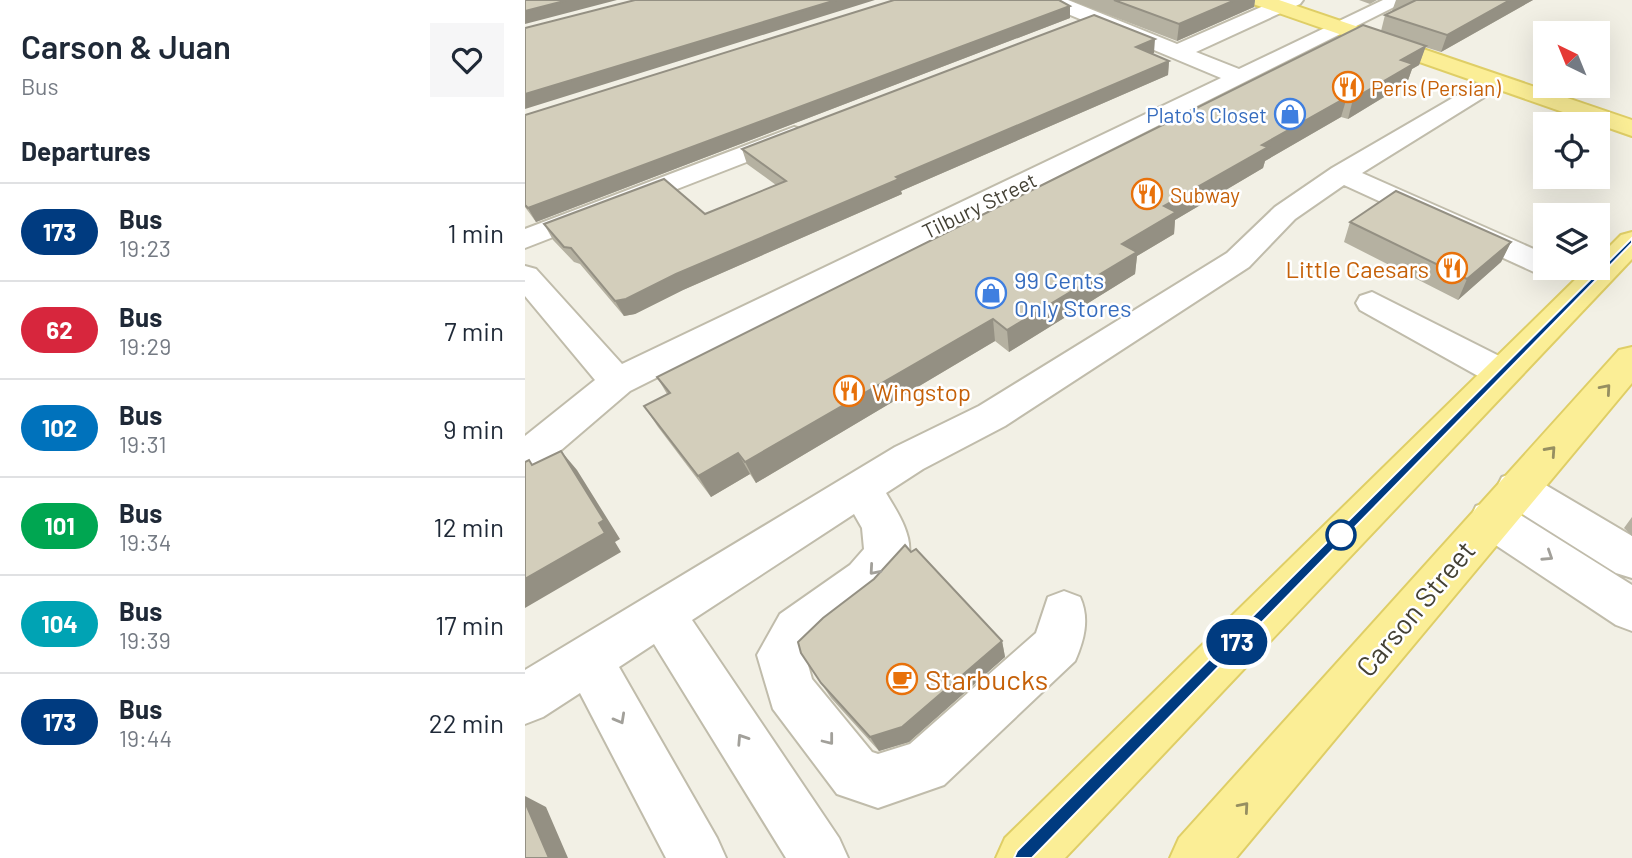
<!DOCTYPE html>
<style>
body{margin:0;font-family:Barlow,sans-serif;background:#f6f6f7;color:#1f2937;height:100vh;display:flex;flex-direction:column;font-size:26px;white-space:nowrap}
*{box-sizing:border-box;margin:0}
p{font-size:23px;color:#747a83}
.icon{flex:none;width:38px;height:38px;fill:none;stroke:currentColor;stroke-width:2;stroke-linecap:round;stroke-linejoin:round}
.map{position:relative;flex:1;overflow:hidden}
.sheet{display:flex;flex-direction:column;background:#fff;width:525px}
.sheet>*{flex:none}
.badge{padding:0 14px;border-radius:23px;font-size:24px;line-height:46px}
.needle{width:46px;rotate:317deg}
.fabs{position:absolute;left:1008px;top:21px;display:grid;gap:14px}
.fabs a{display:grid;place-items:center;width:77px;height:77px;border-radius:0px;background:#fff;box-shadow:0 7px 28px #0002;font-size:35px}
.map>.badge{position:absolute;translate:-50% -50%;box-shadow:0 0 0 4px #fff}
h2{padding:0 21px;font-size:26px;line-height:63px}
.round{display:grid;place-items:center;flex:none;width:74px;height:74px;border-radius:0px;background:#f6f6f7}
.overview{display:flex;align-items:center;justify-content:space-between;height:119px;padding:0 21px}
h1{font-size:33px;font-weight:600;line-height:52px}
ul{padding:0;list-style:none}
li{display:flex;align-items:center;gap:21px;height:98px;padding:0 21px;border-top:2px solid #e0e1e3}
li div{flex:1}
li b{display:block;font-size:26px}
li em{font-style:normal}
li .badge{min-width:77px;font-weight:700;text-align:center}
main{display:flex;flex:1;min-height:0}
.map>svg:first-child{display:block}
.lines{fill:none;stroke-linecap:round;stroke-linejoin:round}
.minor-casing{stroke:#c0bcab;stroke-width:4}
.major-casing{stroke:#dfce66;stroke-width:4}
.minor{fill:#fff;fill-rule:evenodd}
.major{fill:#fbee96;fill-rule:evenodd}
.wall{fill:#b5b1a1}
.shaded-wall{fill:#949083}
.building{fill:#d3cebb;stroke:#949083;stroke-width:2}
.oneway{stroke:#968f61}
.oneway2{stroke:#a2a09a}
.line{fill:#003b80;stroke:#fff;stroke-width:2}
.stop-dot{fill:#fff;stroke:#003b80;stroke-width:3.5}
.labels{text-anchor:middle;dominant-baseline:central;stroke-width:5;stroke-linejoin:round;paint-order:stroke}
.far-food-label{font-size:21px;fill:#c56008;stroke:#fff;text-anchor:start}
.far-shop-label{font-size:21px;fill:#366cbe;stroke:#fff;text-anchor:end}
.far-street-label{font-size:21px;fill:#444135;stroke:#fff}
.food-label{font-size:24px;fill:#c56008;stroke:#fff;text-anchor:end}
.shop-label{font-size:24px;fill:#366cbe;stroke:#fff;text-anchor:start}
.near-street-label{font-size:28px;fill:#444135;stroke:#fff}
.near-food-label{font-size:28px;fill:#c56008;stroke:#fff;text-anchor:start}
</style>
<main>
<section class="sheet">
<div class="overview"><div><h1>Carson &amp; Juan</h1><p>Bus</p></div><a class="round"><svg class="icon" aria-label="heart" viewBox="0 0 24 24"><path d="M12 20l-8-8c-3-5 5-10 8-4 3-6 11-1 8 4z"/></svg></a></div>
<h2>Departures</h2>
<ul>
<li><span class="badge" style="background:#003b80;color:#fff">173</span><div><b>Bus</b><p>19:23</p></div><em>1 min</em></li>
<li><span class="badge" style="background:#d7263d;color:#fff">62</span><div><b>Bus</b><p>19:29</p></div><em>7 min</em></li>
<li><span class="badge" style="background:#0072bc;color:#fff">102</span><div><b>Bus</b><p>19:31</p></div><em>9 min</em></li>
<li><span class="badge" style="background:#00a651;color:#fff">101</span><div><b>Bus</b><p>19:34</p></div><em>12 min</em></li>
<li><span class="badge" style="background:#00a3b4;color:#fff">104</span><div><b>Bus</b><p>19:39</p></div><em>17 min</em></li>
<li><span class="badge" style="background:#003b80;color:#fff">173</span><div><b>Bus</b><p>19:44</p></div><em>22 min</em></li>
</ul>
</section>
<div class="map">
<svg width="1107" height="858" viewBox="0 0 1107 858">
<rect width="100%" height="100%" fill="#f2f0e5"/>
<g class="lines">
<!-- minor casing -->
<g class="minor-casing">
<path id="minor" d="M516 0H543L652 44 752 0H778L775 4 671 52 714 69 858 0H883L105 391 14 469 0 474V436L70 380 0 296V266L11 269 97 364 696 78 519 4Z
M969 74 980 81 977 86 837 173 1020 254V268H1034L1031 272 1020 275 1009 272 819 185 770 219 724 267 480 426 398 469 361 493C371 510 387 533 384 554 379 593 302 625 281 658L287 679 347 752 353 754 385 744 511 633 523 597 539 591 555 597C565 619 559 640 550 661L419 785 353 808 312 794 248 709 232 655 255 614 325 565 339 549 337 528 329 514 167 620 314 838 323 858H261L129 644 94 667 192 838 201 858H141L55 693 18 717 0 724V670L370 447 454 406 702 253 750 207 807 168Z
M269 127 278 130 282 135 278 140 0 248V229Z
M847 292 988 363 993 372 988 381 975 385 962 381 835 310 831 303 835 296Z
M992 472 1007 477 1107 536V578L1091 573 977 501 971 489 977 477Z
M966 501 981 506 1107 585V631L1091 625 951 532 945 519 951 506Z"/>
</g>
<!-- major casing -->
<g class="major-casing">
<path id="major" d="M725 0H754L1107 120V136L728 4Z
M1107 232V259L540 858H471L480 838 1062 268H1073V258L1096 235Z
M1107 347V383L711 858H645L654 838 1094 350Z"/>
</g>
<!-- minor -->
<use href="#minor" class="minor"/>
<!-- major -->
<use href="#major" class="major"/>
</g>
<!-- wall -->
<path class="wall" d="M545 0H730L729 7 652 41Z
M834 0H852L845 4Z
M871 0H1008L916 52 900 47 894 65 887 69 882 83 823 119 816 117 740 161 738 168 650 220 649 234 612 256 610 274 484 352 470 341 231 483 225 474 186 497 133 427 119 406 142 394 132 377 856 31 860 15 867 11Z
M545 6V18L11 222 0 207V115Z
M629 53 627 54 644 61 643 75 376 191 377 194 158 290 110 314 99 316 55 264 49 262 28 240 19 224 180 214 251 185 222 164 217 149Z
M825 222 986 242 976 262 933 300 819 242Z
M1107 517V536L1099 528Z
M477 641 480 657 384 742 354 751 306 698 276 653Z"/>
<!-- shaded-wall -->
<path class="shaded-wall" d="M43 0H92L0 24V11Z
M311 0H350L0 109V94Z
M710 0H730L729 7 652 41 654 24Z
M985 0H1008L916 52 922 35Z
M545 6V18L11 222 3 208Z
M630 39 629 53 611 61V47Z
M901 46 894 65 887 69 882 83 823 119 828 99 876 60Z
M644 61 643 75 376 191 377 194 158 290 110 314 99 316 90 301 371 177Z
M822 97 816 117 740 161 738 168 650 220 649 234 612 256 610 274 484 352 482 330 639 206 737 145Z
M986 242 976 262 933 300 942 279Z
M468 319 470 341 231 483 220 462Z
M36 451 52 470 95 539 90 542 96 552 0 608V579L74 523Z
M213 453 225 474 186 497 173 476Z
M477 641 480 657 384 742 354 751 345 737Z
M0 796 21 807 43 858H24L0 802Z"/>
<!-- building -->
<path class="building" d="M0 0H43L0 11Z
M110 0H311L0 94V28Z
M369 0H534L545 6 3 208 0 205V115Z
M589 0H710L654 24Z
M891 0H985L922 35 860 15Z
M569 15 630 39 611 47 644 61 371 177 374 179 151 274 101 299 90 301 46 248 39 247 19 224 139 179 180 214 261 181 217 149Z
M838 25 901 46 876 60 888 64 828 99 822 97 737 145 743 147 639 206 651 212 597 244 612 252 482 330 468 319 220 462 213 453 173 476 119 406 145 393 132 377Z
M871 191 986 242 942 279 825 222Z
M36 451 79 520 74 523 80 533 0 579V462L4 460 7 465Z
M380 545 386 552 391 549 477 641 377 727 345 737 296 683 276 653 273 642 298 618 349 579Z
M0 802 24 858H0Z"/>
<!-- one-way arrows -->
<defs><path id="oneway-chevron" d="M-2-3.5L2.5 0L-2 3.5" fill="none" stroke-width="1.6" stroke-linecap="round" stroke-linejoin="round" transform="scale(1.75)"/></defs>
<g class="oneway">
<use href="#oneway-chevron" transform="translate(1081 389) rotate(-49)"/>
<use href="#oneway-chevron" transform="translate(1026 451) rotate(-48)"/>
<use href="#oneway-chevron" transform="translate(719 807) rotate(-49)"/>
</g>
<g class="oneway2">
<use href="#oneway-chevron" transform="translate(1023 556) rotate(33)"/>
<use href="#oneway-chevron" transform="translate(349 570) rotate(131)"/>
<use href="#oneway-chevron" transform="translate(95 719) rotate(61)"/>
<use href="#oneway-chevron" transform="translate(217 739) rotate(-123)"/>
<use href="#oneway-chevron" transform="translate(304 740) rotate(52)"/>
</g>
<!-- line -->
<path class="line" d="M1107 238V243L507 858H489L492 851Z"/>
<!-- icons -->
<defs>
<g id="restaurant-ring" transform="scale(1.575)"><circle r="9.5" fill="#fff" stroke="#e8710a" stroke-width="1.5"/><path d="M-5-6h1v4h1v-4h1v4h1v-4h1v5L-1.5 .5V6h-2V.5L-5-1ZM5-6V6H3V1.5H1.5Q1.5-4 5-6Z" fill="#e8710a"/></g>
<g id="shop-ring" transform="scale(1.575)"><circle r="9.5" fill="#fff" stroke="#3f7fe0" stroke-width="1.5"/><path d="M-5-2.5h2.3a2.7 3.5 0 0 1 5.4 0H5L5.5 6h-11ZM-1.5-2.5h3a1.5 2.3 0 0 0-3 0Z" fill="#3f7fe0"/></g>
<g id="cafe-ring" transform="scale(1.575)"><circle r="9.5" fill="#fff" stroke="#e8710a" stroke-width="1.5"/><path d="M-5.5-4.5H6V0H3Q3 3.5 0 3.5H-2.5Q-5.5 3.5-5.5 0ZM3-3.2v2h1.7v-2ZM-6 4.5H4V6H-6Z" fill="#e8710a"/></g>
</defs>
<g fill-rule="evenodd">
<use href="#restaurant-ring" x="823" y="87"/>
<use href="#shop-ring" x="765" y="114"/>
<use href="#restaurant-ring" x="622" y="194"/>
<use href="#restaurant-ring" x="927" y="268"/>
<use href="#shop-ring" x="466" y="293"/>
<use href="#restaurant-ring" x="324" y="391"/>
<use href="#cafe-ring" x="377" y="679"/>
</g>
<!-- markers -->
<circle class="stop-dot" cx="816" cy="535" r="14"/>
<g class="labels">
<!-- far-food labels -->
<g class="far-food-label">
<text x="846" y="87">Peris (Persian)</text>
<text x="645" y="194">Subway</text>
</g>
<!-- far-shop labels -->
<g class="far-shop-label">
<text x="742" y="114">Plato's Closet</text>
</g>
<!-- far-street labels -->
<g class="far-street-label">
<text transform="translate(454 205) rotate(-26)">Tilbury Street</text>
</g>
<!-- food labels -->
<g class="food-label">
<text x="904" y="268">Little Caesars</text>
<text x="347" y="391" text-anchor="start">Wingstop</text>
</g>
<!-- shop labels -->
<g class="shop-label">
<text x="489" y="279">99 Cents<tspan x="489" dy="28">Only Stores</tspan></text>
</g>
<!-- near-street labels -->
<g class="near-street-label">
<text transform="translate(890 608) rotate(-50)">Carson Street</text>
</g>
<!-- near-food labels -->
<g class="near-food-label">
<text x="400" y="679">Starbucks</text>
</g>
</g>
</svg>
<div class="fabs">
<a><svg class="needle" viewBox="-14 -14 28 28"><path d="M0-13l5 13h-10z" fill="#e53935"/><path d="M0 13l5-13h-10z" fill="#747a83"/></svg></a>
<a><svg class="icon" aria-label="locate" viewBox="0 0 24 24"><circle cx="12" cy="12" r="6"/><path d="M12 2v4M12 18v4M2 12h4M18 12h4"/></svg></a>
<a><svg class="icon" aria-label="layers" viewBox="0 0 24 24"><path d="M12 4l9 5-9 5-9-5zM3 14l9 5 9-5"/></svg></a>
</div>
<b class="badge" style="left:712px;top:642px;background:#003b80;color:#fff">173</b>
</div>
</main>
